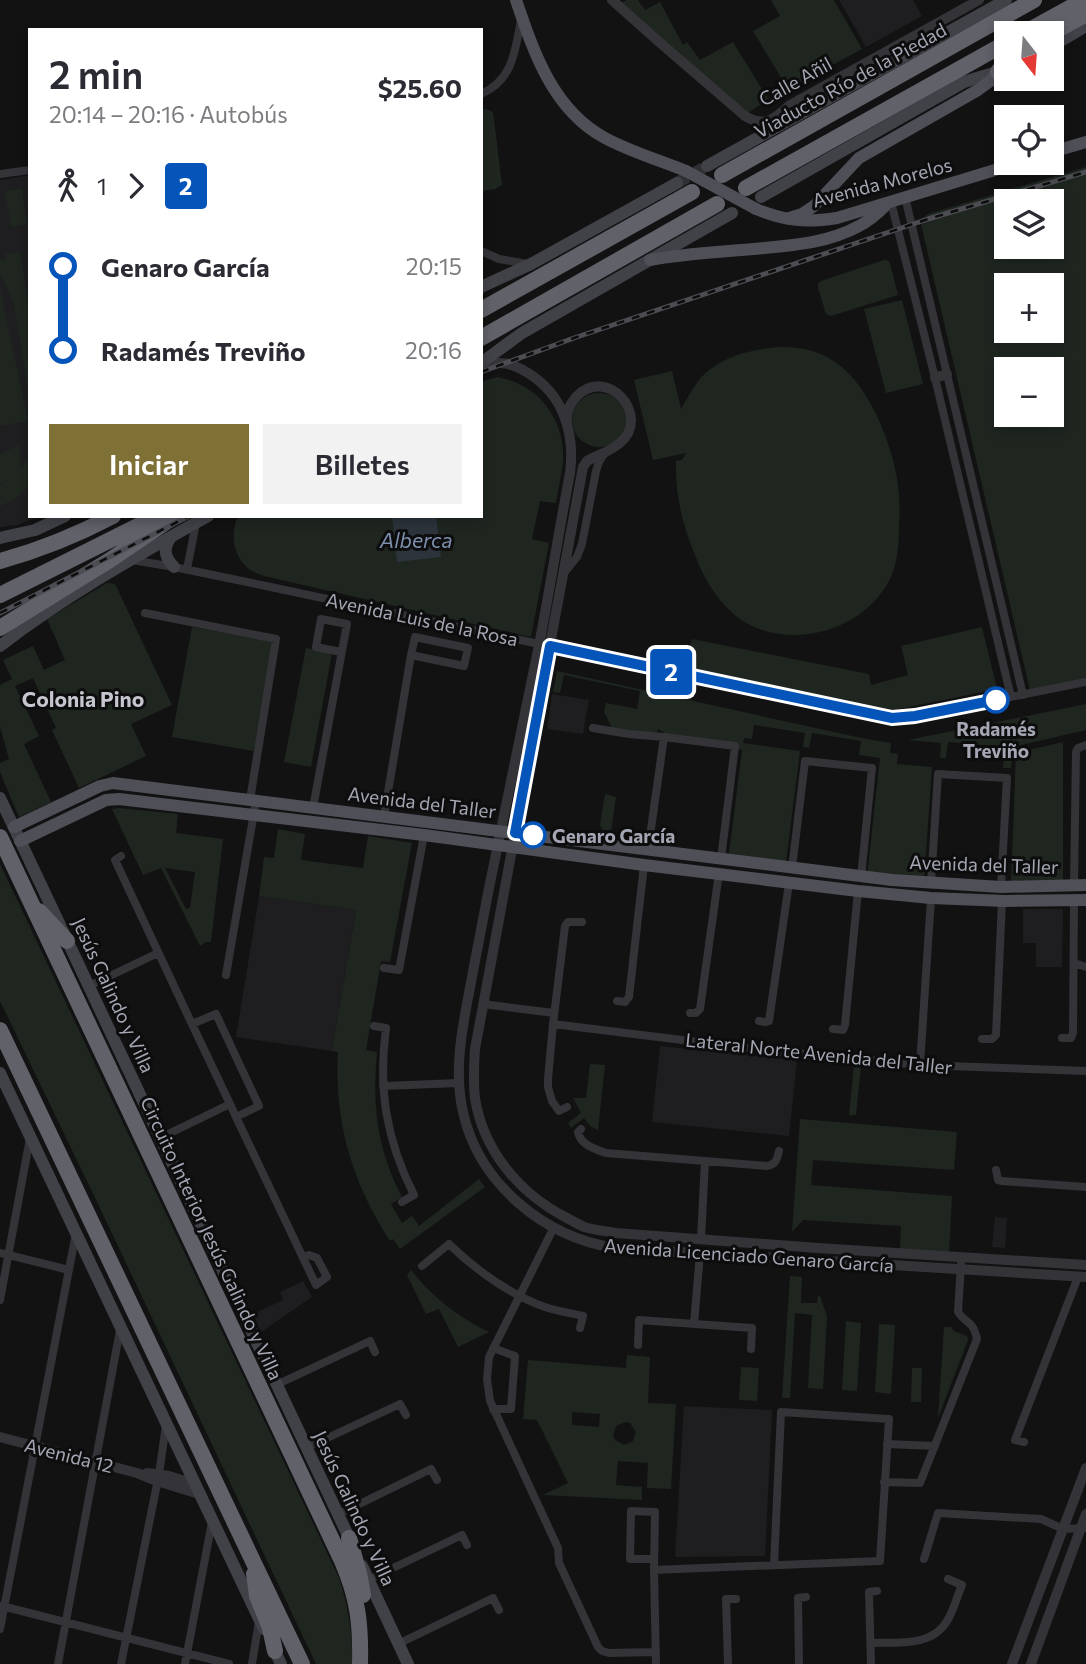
<!DOCTYPE html>
<html lang="es">
<meta charset="utf-8">
<style>
body{margin:0;font-family:Commissioner,sans-serif;background:#f2f2f3;color:#2b2b33;height:100vh;display:flex;flex-direction:column;font-size:26px;white-space:nowrap}
*{box-sizing:border-box;margin:0}
p{font-size:23px;color:#7c7c81}
.icon{flex:none;width:38px;height:38px;fill:none;stroke:currentColor;stroke-width:2;stroke-linecap:round;stroke-linejoin:round}
.map{position:relative;flex:1;overflow:hidden}
.details{position:absolute;left:28px;top:28px;width:455px;height:490px;display:flex;flex-direction:column;background:#fff;border-radius:0px;box-shadow:0 4px 10px #0003}
.details>*{flex:none}
.badge{padding:0 14px;border-radius:5px;font-size:24px;line-height:46px}
.needle{width:46px;rotate:163deg}
.fabs{position:absolute;left:994px;top:21px;display:grid;gap:14px}
.fabs a{display:grid;place-items:center;width:70px;height:70px;border-radius:0px;background:#fff;box-shadow:0 4px 10px #0003;font-size:35px}
.map>.badge{position:absolute;translate:-50% -50%;box-shadow:0 0 0 4px #fff}
.legs{display:flex;align-items:center;gap:10px;height:77px;padding:0 21px;font-size:23px}
.legs p{margin-inline-start:auto}
.head{display:flex;align-items:center;justify-content:space-between;height:119px;padding:0 21px}
h1{font-size:38px;font-weight:600;line-height:52px}
.button{display:flex;gap:14px;margin-top:auto;padding:14px 21px}
.button a{flex:1;height:80px;border-radius:0px;background:#7f7035;color:#fff;font-size:28px;font-weight:600;line-height:80px;text-align:center}
.button a+a{background:#f2f2f3;color:#2b2b33}
ul{padding:0 21px;list-style:none}
li{display:flex;align-items:center;gap:24px;height:84px;font-size:26px}
li i{display:grid;place-items:center;width:10px;height:100%;margin:0 9px;background:currentColor}
li i::after{content:'';width:18px;height:18px;margin:-9px;border:5px solid;border-radius:50%;background:#fff}
li p{margin-inline-start:auto}
li:first-child i{background:linear-gradient(#0000 50%,currentColor 0)}
li:last-child i{background:linear-gradient(currentColor 50%,#0000 0)}
.map>svg:first-child{display:block}
.built{fill:#1e1e20}
.green{fill:#1f2620;fill-rule:evenodd}
.water{fill:#2c333b}
.lines{fill:none;stroke-linecap:round;stroke-linejoin:round}
.secondary-tunnel{stroke:#2f3033;stroke-width:12;stroke-dasharray:12 6;stroke-linecap:butt}
.minor{stroke:#333338;stroke-width:8}
.tertiary{stroke:#333338;stroke-width:10}
.secondary{stroke:#414248;stroke-width:12}
.primary{stroke:#4f5057;stroke-width:12}
.motorway{stroke:#606169;stroke-width:16}
.rail-casing{stroke:#4c4d53;stroke-width:5}
.rail{stroke:#0d0d0e;stroke-width:2.5;stroke-dasharray:8;stroke-linecap:butt}
.primary-bridge{stroke:#4f5057;stroke-width:12}
.line-1-casing{stroke:#fff;stroke-width:16}
.line-1{stroke:#0554ba;stroke-width:10}
.stop-1-dot{fill:#fff;stroke:#0554ba;stroke-width:3.5}
.labels{text-anchor:middle;dominant-baseline:central;stroke-width:6;stroke-linejoin:round;paint-order:stroke}
.street-label{font-size:19px;fill:#a4a7b3;stroke:#0d0d0e}
.stop-label{font-size:19px;font-weight:bold;fill:#a4a7b3;stroke:#0d0d0e}
.water-label{font-size:21px;font-style:italic;fill:#7d8fad;stroke:#0d0d0e}
.neighbourhood-label{font-size:21px;font-weight:bold;fill:#c5c6cf;stroke:#0d0d0e}
</style>
<div class="map">
<svg width="1086" height="1664" viewBox="0 0 1086 1664">
<rect width="100%" height="100%" fill="#121213"/>
<!-- built -->
<path class="built" d="M839 0H913L922 16 866 47Z
M30 175V516H41L17 525 0 527V180Z
M552 694 589 700 583 734 547 729Z
M259 896 356 910 332 1051 236 1037Z
M1023 909H1063L1062 967H1036V943H1023Z
M660 1046 797 1060 789 1136 652 1122Z
M995 1217 1007 1218 1005 1248 992 1247Z
M303 1281 312 1297 261 1332 253 1314 283 1300 280 1292Z
M684 1406 772 1410 765 1556 675 1557Z"/>
<!-- green -->
<path class="green" d="M627 0H638L645 10 660 2 683 45 687 42 700 60 733 42 768 99 748 113 620 3Z
M771 0H834L862 49 788 89 753 31 780 16Z
M487 109 493 112 502 185 495 189 481 191V110Z
M1086 167V679L1030 690 921 224 922 219 928 214ZM1006 201H1052V247H1006ZM1006 285H1052V331H1006ZM1006 369H1052V415H1006Z
M22 189 27 224 11 227 5 191Z
M20 252 30 313V402L14 305 7 286 0 276V259L6 262 5 254Z
M884 260H887L890 263 898 295 831 316 826 314 818 288V284L821 281Z
M0 289 28 421 0 426Z
M902 300 923 384 886 393 864 309Z
M780 347C830 346 856 373 877 416 893 451 902 486 899 524 899 540 898 557 893 572 871 629 791 654 740 619 718 603 704 579 695 555 682 524 675 494 676 461L682 460 686 453 653 460 634 380 672 371 681 409C687 399 692 389 699 380 718 357 752 349 780 347Z
M497 377C506 379 515 381 523 386 549 400 565 430 563 460 562 474 558 489 556 503L540 501 532 539 549 543 531 637 264 576C259 574 253 572 249 569 233 557 230 533 238 516H481V382Z
M572 420a27 27 0 1 1 54 0a27 27 0 1 1-54 0Z
M20 444 21 468 30 454V484L15 499 0 506V485L4 483H0V454Z
M107 583 115 584 117 588 172 705 131 724 146 756 79 788 52 730 56 728 33 678 15 686 39 736 24 744 51 802 19 817 0 772V763L9 759 0 727V685L12 679 3 660 33 646 44 670 65 660 47 619Z
M192 627 272 641 254 751 172 737Z
M982 627 997 689 894 710 684 668 692 639 869 674 871 685 908 675 901 646Z
M306 648 332 653 311 767 284 762Z
M557 671 861 738 891 743 890 753 898 754 897 764 932 767 924 882 867 877 880 758 859 755 861 741 812 733 809 748 803 747 805 733 754 725 752 739 744 738 743 743 800 751 785 870 728 862 742 750 672 741 673 738 658 729 657 732 615 734 604 712 606 703 637 709 640 691 564 675 560 693 553 692Z
M1086 704V730L1013 747 1011 768H1003L1005 747 948 742 946 758H940L941 743 908 740Z
M1063 742V885L1011 883 1016 753Z
M605 794 616 797 611 831 603 830 600 825Z
M119 808 178 814 176 833 223 839 211 942H206L200 946 161 868 143 875 112 809ZM165 868 195 872 190 908 186 909Z
M278 829 305 834 301 860 363 868 368 836 412 843 390 962 381 961 366 1050 377 1052C372 1106 377 1149 402 1197L391 1204 402 1223 412 1216 419 1226 479 1179 485 1187 400 1249 393 1239 390 1241C352 1182 334 1122 338 1052L332 1051 356 910 259 896 264 857 274 858Z
M0 864 339 1578C348 1606 353 1634 352 1664H316L99 1206 0 1001Z
M590 1064 605 1065 598 1130 590 1126 584 1118 571 1128 568 1123 581 1113 573 1098H586Z
M854 1065 861 1066 856 1115H849Z
M800 1119 957 1132 954 1170 813 1160 811 1185 952 1196 949 1253 900 1251 901 1226 803 1220 792 1232Z
M411 1270C432 1297 458 1317 489 1332L458 1347 439 1309 426 1314 407 1275Z
M790 1276 802 1277 801 1303H817L818 1296H820L827 1316 823 1389 808 1388 812 1315 795 1313 790 1398H782Z
M846 1321 861 1323 857 1391 842 1390Z
M879 1324 895 1325 891 1394 875 1392Z
M944 1327H951L954 1331 967 1336 968 1340 938 1418Z
M627 1355 650 1357 648 1403 676 1404 671 1489 647 1488 648 1463 618 1461 616 1485 642 1487V1500L543 1495 568 1483 537 1420 523 1419 528 1360 626 1368ZM572 1412 600 1414 599 1427 572 1425ZM625 1422 630 1423 636 1432 633 1441 624 1445 615 1440 613 1435 616 1426Z
M741 1367 759 1368 757 1401 739 1400Z
M912 1368H922L921 1402H911Z"/>
<!-- water -->
<path class="water" d="M392 516H436L441 557 397 562Z"/>
<g class="lines">
<!-- secondary-tunnel -->
<path class="secondary-tunnel" d="M677 183 707 166"/>
<!-- minor -->
<path class="minor" d="M481 94C513 80 515 51 521 20
M0 174 30 170
M905 197 1023 695
M891 202 935 378 1011 697
M481 251 499 259 528 264
M132 560 174 567 266 586 539 644 892 718 915 716 1086 682
M187 569 196 523
M564 573 577 557 582 544 596 471 599 462 604 454
M145 613 276 639 250 800
M593 728 629 734 664 737 648 850
M664 737 735 746 721 859
M313 808 347 624 321 619 316 647 341 652
M384 816 411 655 415 637 468 648 464 666 411 655
M121 856 115 860C153 941 191 1023 230 1104L236 1117 316 1285 327 1277 317 1258 309 1255 303 1257
M792 868 805 761 872 768 861 877
M931 883 938 774 1007 778 1001 887
M1074 886 1076 752 1078 748 1086 745
M1074 963 1086 967
M384 968 399 970 424 835
M226 975 256 801
M89 986 158 953
M617 1001 625 1002 629 997 644 865
M483 1004 554 1013
M690 1013H696L700 1009 719 873
M759 1021 766 1022 769 1021 789 883
M192 1024 216 1014 259 1106 236 1117
M553 1024 763 1050 920 1065 1086 1071
M374 1026 386 1028C378 1088 386 1140 414 1195L402 1202
M833 1029 843 1030 845 1025 858 891
M1062 1038H1071L1073 1033 1074 900
M982 1039H992L996 1035 1002 901
M920 1065 931 898
M383 1086 458 1083
M567 1107 559 1111 552 1101 548 1087V1079L553 1024 565 926 568 922H582
M581 1129 578 1132C580 1144 594 1149 606 1153L767 1166C776 1164 777 1160 779 1151
M160 1138 230 1104
M996 1170 998 1180 1002 1181 1086 1187
M554 1227 489 1357 487 1379 490 1401 558 1548 559 1563 598 1647 602 1651 609 1653 655 1652
M701 1239 705 1161
M0 1253 69 1270
M422 1266 449 1244C476 1270 509 1294 545 1307 557 1311 570 1313 583 1316L580 1328
M0 1300 30 1138
M694 1324 700 1253
M638 1345 639 1320 752 1328 751 1349
M276 1385 370 1341 375 1352
M493 1409H511L515 1356 493 1348
M1024 1442 1015 1440 1078 1277
M887 1444 935 1446
M306 1448 400 1404 406 1415
M884 1482 920 1483 977 1339C972 1318 966 1325 958 1312L961 1264
M337 1515 431 1469 437 1480
M654 1559H630L631 1511 655 1512 654 1570 656 1664
M924 1559 938 1513 1041 1519 1063 1529 1084 1528
M654 1570 880 1561 889 1419 781 1412 774 1565
M368 1580 462 1535 467 1545
M2 1606 229 1664
M0 1629 76 1233
M871 1643C897 1642 932 1647 947 1621 954 1610 957 1596 962 1585L948 1579
M398 1644 493 1598 499 1610
M58 1664 120 1330
M121 1664 159 1474 166 1425
M185 1664 212 1522
M252 1664 259 1621
M728 1664 726 1599H736
M799 1664 798 1598 806 1597
M871 1664 869 1592 877 1591"/>
<!-- tertiary -->
<path class="tertiary" d="M612 0 658 41 745 116C764 128 775 119 790 105L979 0
M481 366C500 360 512 363 528 373 564 395 575 434 570 473 559 530 550 588 539 645 523 726 505 807 489 888 483 919 477 950 471 982 463 1025 453 1068 463 1112 479 1184 544 1237 615 1248L1086 1277
M935 378 947 374
M567 421C566 412 570 404 576 397 607 364 652 416 620 443 609 452 598 455 587 461L583 467 475 1049C474 1065 473 1082 475 1098 483 1150 519 1193 565 1217 571 1220 578 1224 584 1227 594 1230 606 1231 616 1233L818 1248 1086 1265
M0 1437 137 1473 157 1481 199 1494
M147 1473 169 1476 194 1484
M1012 1664 1086 1468
M1031 1664 1086 1514"/>
<!-- secondary -->
<path class="secondary" d="M1052 46 1086 26
M707 166 1006 0
M761 197 964 82 1003 70
M481 287 531 264 677 183
M481 363 522 333 732 213
M171 537C163 548 164 557 174 567
M0 538 35 530 65 516
M0 646C65 596 136 556 208 516
M0 798 353 1546
M0 1073 264 1629
M362 1566 408 1664
M272 1645 281 1664"/>
<!-- primary -->
<path class="primary" d="M516 0C534 53 553 110 605 138 631 152 659 160 686 171
M1052 152 1086 142
M756 209C786 221 805 223 837 218L1018 163
M789 218 802 214 814 206 859 158 978 90 989 82 998 72
M650 260C688 253 726 252 764 248 797 245 830 242 859 226 869 221 877 214 885 206
M14 827 100 786 113 783 892 880 1001 887 1086 885
M20 841 106 800 119 799 424 835 644 865 858 891 931 898 1005 901 1086 900"/>
<!-- motorway -->
<path class="motorway" d="M1024 33 1084 0
M1052 33 1086 14
M998 72 1006 61
M722 175 1034 0
M746 188 1006 43
M481 310 692 192
M481 338 717 204
M0 561C40 550 77 535 113 516
M0 595 158 516
M0 628 110 560 175 516
M0 837 342 1561C358 1598 361 1624 360 1664
M39 911 67 941
M0 1030 302 1664
M349 1538 359 1573 363 1595
M254 1574 257 1596 270 1628 275 1651"/>
<!-- rail casing -->
<g class="rail-casing">
<path id="rail" d="M481 372 574 338 928 219 1086 172
M0 613 189 516"/>
</g>
<!-- rail -->
<use href="#rail" class="rail"/>
<!-- primary-bridge -->
<path class="primary-bridge" d="M686 171 756 209"/>
</g>
<g class="lines">
<!-- line-1 casing -->
<g class="line-1-casing">
<path id="line-1" d="M533 835 515 833 550 646 892 718 915 716 996 700"/>
</g>
<!-- line-1 -->
<use href="#line-1" class="line-1"/>
</g>
<!-- markers -->
<g class="stop-1-dot">
<circle cx="996" cy="700" r="12"/>
<circle cx="533" cy="835" r="12"/>
</g>
<g class="labels">
<!-- street labels -->
<g class="street-label">
<text transform="translate(850 80) rotate(-29)">Viaducto Río de la Piedad</text>
<text transform="translate(795 81) rotate(-29)">Calle Añil</text>
<text transform="translate(882 182) rotate(-15)">Avenida Morelos</text>
<text transform="translate(422 619) rotate(12)">Avenida Luis de la Rosa</text>
<text transform="translate(422 802) rotate(7)">Avenida del Taller</text>
<text transform="translate(984 864) rotate(2)">Avenida del Taller</text>
<text transform="translate(114 995) rotate(65)">Jesús Galindo y Villa</text>
<text transform="translate(819 1053) rotate(6)">Lateral Norte Avenida del Taller</text>
<text transform="translate(212 1238) rotate(65)">Circuito Interior Jesús Galindo y Villa</text>
<text transform="translate(749 1255) rotate(4)">Avenida Licenciado Genaro García</text>
<text transform="translate(69 1455) rotate(14)">Avenida 12</text>
<text transform="translate(355 1508) rotate(65)">Jesús Galindo y Villa</text>
</g>
<!-- stop labels -->
<g class="stop-label">
<text x="996" y="728">Radamés<tspan x="996" dy="22">Treviño</tspan></text>
<text x="552" y="835" text-anchor="start">Genaro García</text>
</g>
<!-- water labels -->
<g class="water-label">
<text x="416" y="539">Alberca</text>
</g>
<!-- neighbourhood labels -->
<g class="neighbourhood-label">
<text x="83" y="698">Colonia Pino</text>
</g>
</g>
</svg>
<div class="fabs">
<a><svg class="needle" viewBox="-14 -14 28 28"><path d="M0-13l5 13h-10z" fill="#e53935"/><path d="M0 13l5-13h-10z" fill="#7c7c81"/></svg></a>
<a><svg class="icon" aria-label="locate" viewBox="0 0 24 24"><circle cx="12" cy="12" r="6"/><path d="M12 2v4M12 18v4M2 12h4M18 12h4"/></svg></a>
<a><svg class="icon" aria-label="layers" viewBox="0 0 24 24"><path d="M12 4l9 5-9 5-9-5zM3 14l9 5 9-5"/></svg></a>
<a>+</a>
<a>−</a>
</div>
<b class="badge" style="left:671px;top:672px;background:#0554ba;color:#fff">2</b>
<section class="details">
<div class="head"><div><h1>2 min</h1><p>20:14 – 20:16 · Autobús</p></div><b>$25.60</b></div>
<div class="legs"><svg class="icon" aria-label="walk" viewBox="0 0 24 24"><circle cx="13" cy="4" r="2"/><path d="M13 8l-2 6 4 7M11 14l-3 7M7 12l3-4h3l4 4"/></svg>1<svg class="icon" aria-label="forward" viewBox="0 0 24 24"><path d="M9 5l7 7-7 7"/></svg><b class="badge" style="background:#0554ba;color:#fff">2</b></div>
<ul>
<li><i style="color:#0554ba"></i><b>Genaro García</b><p>20:15</p></li>
<li><i style="color:#0554ba"></i><b>Radamés Treviño</b><p>20:16</p></li>
</ul>
<div class="button"><a>Iniciar</a><a>Billetes</a></div>
</section>
</div>
